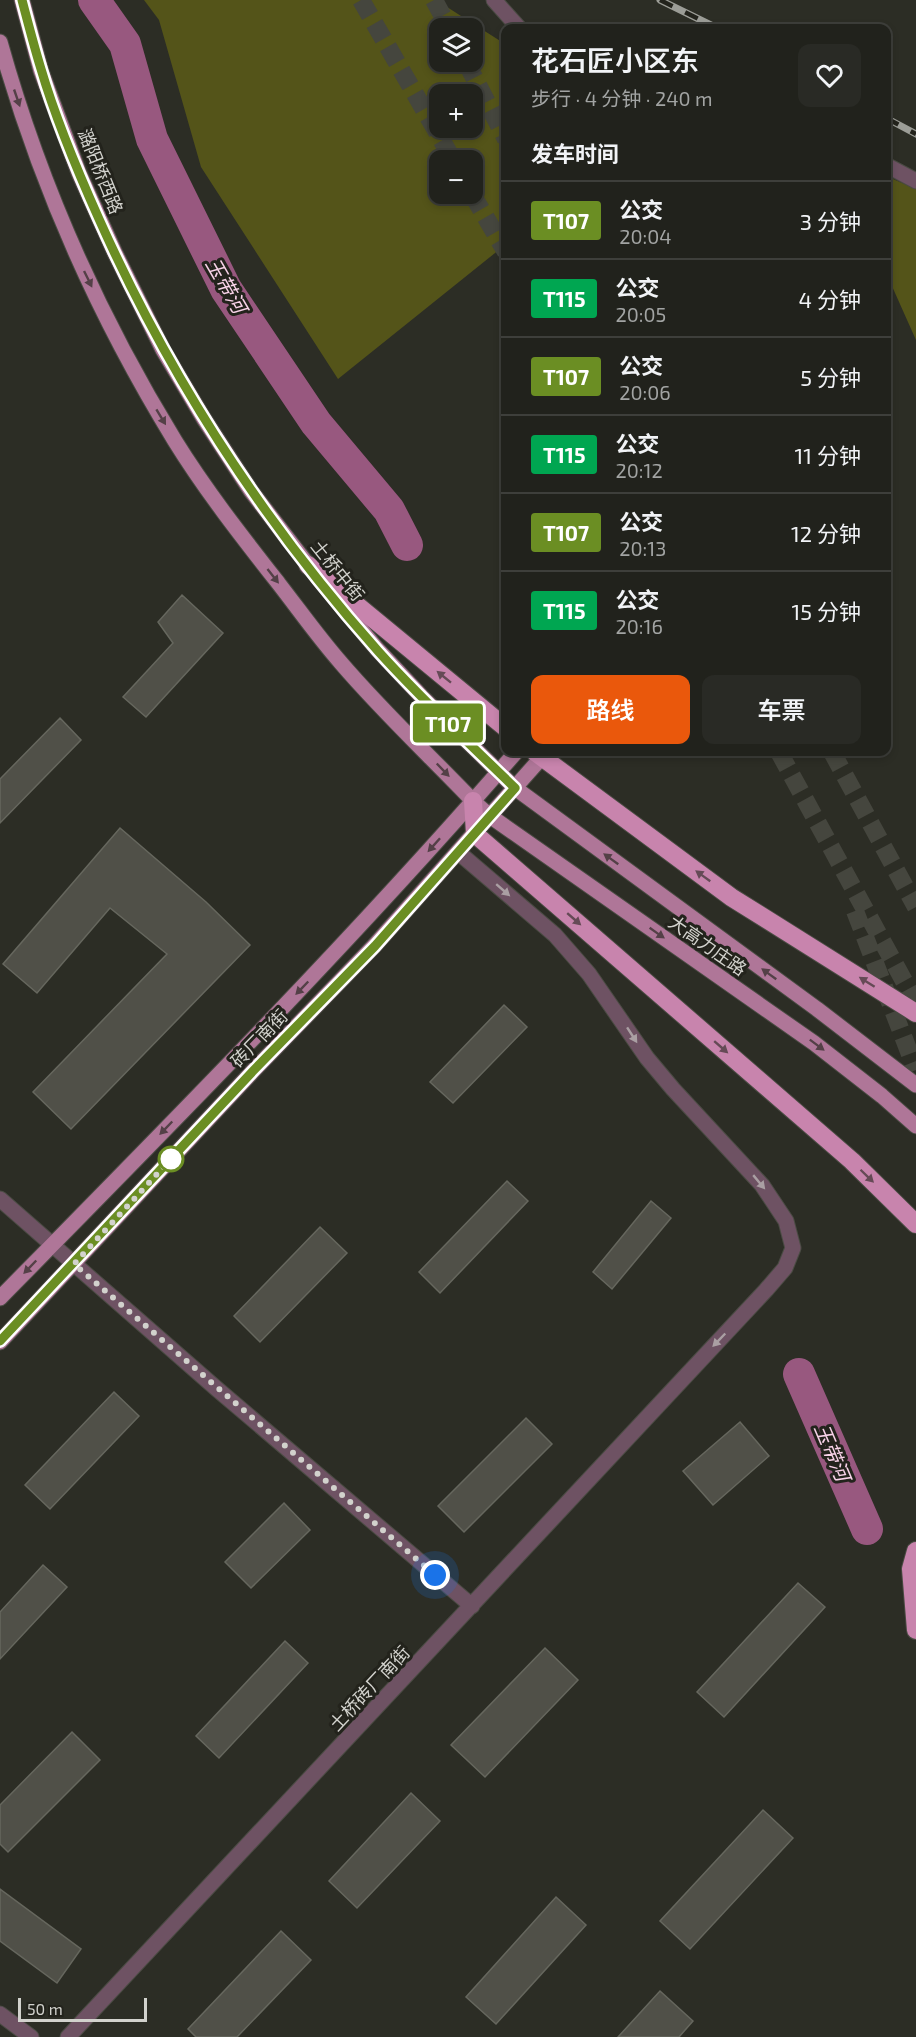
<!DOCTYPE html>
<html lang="zh">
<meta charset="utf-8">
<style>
body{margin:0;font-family:"Exo 2","Noto Sans SC",sans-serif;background:#292a25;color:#f1f3f6;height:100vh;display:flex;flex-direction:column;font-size:22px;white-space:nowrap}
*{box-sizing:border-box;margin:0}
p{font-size:20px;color:#a2a4a3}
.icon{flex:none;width:33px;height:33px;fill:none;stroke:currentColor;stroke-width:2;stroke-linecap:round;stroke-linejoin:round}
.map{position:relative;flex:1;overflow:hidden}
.drawer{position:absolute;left:501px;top:24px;width:390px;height:732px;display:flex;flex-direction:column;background:#21221c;border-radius:12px;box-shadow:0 3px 9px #0003,0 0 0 2px #3e3f3b}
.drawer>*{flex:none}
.badge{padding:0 12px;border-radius:4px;font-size:21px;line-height:39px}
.controls{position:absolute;left:429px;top:18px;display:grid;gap:12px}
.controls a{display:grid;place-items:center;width:54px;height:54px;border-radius:12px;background:#21221c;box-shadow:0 3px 9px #0003,0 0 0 2px #3e3f3b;font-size:30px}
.scale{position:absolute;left:18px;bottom:15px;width:129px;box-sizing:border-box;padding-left:6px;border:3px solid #d2d2cd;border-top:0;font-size:16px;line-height:21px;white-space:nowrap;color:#d2d2cd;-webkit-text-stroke:4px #23231c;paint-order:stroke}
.you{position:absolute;width:30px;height:30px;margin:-15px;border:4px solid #fff;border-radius:50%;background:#1a73e8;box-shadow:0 0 0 9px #1a73e833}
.map>.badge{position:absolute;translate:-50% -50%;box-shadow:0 0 0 3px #fff}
h2{padding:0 30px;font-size:22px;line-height:54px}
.round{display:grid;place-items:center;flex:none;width:63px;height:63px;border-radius:12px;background:#292a25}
.overview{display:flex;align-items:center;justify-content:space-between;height:102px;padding:0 30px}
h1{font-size:28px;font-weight:600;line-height:45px}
.button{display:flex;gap:12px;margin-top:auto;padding:12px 30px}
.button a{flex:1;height:69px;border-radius:12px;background:#ea580c;color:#fff;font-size:24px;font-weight:600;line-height:69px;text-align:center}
.button a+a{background:#292a25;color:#f1f3f6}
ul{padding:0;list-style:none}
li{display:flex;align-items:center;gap:18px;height:78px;padding:0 30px;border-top:2px solid #3e3f3b}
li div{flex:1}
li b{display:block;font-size:22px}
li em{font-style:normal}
li .badge{min-width:66px;font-weight:700;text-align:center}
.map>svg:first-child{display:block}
.forest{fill:#545419;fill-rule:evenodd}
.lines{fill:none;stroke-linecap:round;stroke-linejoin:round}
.river{stroke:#98587f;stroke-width:32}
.building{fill:#505048;stroke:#66675e;stroke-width:1.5}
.motorway-tunnel{stroke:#45463e;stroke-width:18;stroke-dasharray:18 9;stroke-linecap:butt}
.minor-casing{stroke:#4a4b43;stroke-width:17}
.tertiary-casing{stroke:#4a4b43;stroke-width:17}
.primary-casing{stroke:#4a4b43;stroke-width:17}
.motorway-casing{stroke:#4a4b43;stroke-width:20}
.minor{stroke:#6e5263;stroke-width:15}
.tertiary{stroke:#6e5263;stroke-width:15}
.primary{stroke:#af7698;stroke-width:15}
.motorway{stroke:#c884ad;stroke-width:18}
.rail-casing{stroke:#9c9d97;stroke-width:7}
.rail{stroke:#23231c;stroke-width:4.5;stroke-dasharray:14;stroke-linecap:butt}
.oneway{fill:#544047}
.oneway2{fill:#654a56}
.oneway3{fill:#aa9fa3}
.line-casing{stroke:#fff;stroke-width:14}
.line{stroke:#6b8e23;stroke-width:9}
.walk{stroke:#d2d2cd;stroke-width:6;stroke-dasharray:0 10.8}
.stop-dot{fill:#fff;stroke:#6b8e23;stroke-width:3}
.labels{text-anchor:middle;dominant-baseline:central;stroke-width:6;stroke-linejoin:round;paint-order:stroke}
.street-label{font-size:18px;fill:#d2d2cd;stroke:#23231c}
.water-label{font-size:20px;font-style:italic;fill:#f9d3e9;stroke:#23231c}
</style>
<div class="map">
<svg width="916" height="2037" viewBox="0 0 916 2037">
<rect width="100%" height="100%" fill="#2c2d25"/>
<!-- forest -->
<path class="forest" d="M144 0H436L505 44V245L338 379 201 167 159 20ZM440 28H472V62H440ZM440 94H472V128H440ZM440 160H472V194H440Z
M886 176 916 189V340L887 275Z"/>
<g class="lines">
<!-- river -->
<path class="river" d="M94 0 125 44 152 139 226 289 316 423 389 510 407 545
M799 1374 867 1529"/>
</g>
<!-- building -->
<path class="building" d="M182 595 223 633 146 717 123 697 173 643 158 622Z
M60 718 81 740 0 823V779Z
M120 828 206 902 250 945 71 1129 33 1092 167 954 110 908 37 993 3 964Z
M504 1005 527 1027 453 1103 430 1082Z
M507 1181 528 1201 440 1293 419 1272Z
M651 1201 671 1218 612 1289 593 1272Z
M320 1227 347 1253 260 1342 234 1316Z
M114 1392 139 1416 50 1509 25 1485Z
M526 1418 552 1444 464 1532 438 1506Z
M740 1422 769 1456 713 1505 683 1471Z
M284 1503 310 1530 251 1588 225 1562Z
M43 1565 67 1587 0 1659V1612Z
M798 1583 825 1607 724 1717 697 1692Z
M285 1641 308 1663 219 1758 196 1736Z
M545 1648 578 1680 485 1777 451 1745Z
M72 1732 100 1760 8 1852 0 1844V1805Z
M411 1793 440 1821 357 1908 329 1881Z
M763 1810 793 1838 690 1949 660 1921Z
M0 1889 81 1949 57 1983 0 1941Z
M556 1897 586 1925 496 2024 466 1997Z
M281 1931 311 1960 237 2037H196L188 2029Z
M660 1991 693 2021 679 2037H618Z"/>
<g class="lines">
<!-- motorway-tunnel -->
<path class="motorway-tunnel" d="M361 0 453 160
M434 0 449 28
M466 62 506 139
M472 194 506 252
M779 752 916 1003
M832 752 916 907
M855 911 916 1070"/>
<!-- minor casing -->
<g class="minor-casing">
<path id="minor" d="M494 0 519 28
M886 165 916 181"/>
</g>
<!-- tertiary casing -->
<g class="tertiary-casing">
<path id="tertiary" d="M0 1199 217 1389 472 1606
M0 2014 31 2037
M68 2037 766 1290 785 1268 793 1248 786 1221 762 1185 673 1089 647 1058 589 974 555 935 458 852"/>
</g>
<!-- primary casing -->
<g class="primary-casing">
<path id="primary" d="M22 0 41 71 79 173 115 253 163 350 204 419 251 491 308 565 377 649 421 696 515 788 817 1009 916 1085
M0 42C39 182 99 317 175 441 206 491 243 538 279 584 300 611 319 638 341 663 382 711 429 755 473 801L490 816 814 1043 882 1096 916 1126
M0 1298C176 1119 352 941 516 752
M0 1342 253 1071 374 946 542 757"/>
</g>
<!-- motorway casing -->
<g class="motorway-casing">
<path id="motorway" d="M308 565 506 728
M535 752 731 897 916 1013
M473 801 475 834 852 1161 916 1224
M916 1551 911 1569 916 1630"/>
</g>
<!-- minor -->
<use href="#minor" class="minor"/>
<!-- tertiary -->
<use href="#tertiary" class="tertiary"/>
<!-- primary -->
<use href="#primary" class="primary"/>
<!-- motorway -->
<use href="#motorway" class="motorway"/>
<!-- rail casing -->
<g class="rail-casing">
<path id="rail" d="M660 0 717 28
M886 118 916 134"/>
</g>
<!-- rail -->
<use href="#rail" class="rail"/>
</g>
<!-- one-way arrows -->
<defs><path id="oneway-solid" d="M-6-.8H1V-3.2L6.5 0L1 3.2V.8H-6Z" transform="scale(1.5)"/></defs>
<g class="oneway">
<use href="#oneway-solid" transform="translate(17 98) rotate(71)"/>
<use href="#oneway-solid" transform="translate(88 279) rotate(64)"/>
<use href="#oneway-solid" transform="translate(161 417) rotate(59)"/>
<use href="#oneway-solid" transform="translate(273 576) rotate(52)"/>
<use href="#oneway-solid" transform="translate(443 770) rotate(46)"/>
<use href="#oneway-solid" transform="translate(434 845) rotate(132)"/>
<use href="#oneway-solid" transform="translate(611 859) rotate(-144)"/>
<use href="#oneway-solid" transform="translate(657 933) rotate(35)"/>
<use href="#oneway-solid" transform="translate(769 974) rotate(-144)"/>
<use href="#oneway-solid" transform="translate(302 988) rotate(134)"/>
<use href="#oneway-solid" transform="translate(817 1045) rotate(37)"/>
<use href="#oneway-solid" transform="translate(166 1128) rotate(134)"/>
<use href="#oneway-solid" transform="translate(30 1267) rotate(134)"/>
</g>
<g class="oneway2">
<use href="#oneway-solid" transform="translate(444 677) rotate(-141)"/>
<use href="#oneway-solid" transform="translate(703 876) rotate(-144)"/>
<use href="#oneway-solid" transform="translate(574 919) rotate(41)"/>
<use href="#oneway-solid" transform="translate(867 982) rotate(-148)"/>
<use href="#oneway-solid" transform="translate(721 1047) rotate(41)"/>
<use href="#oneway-solid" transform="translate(867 1176) rotate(44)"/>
</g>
<g class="oneway3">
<use href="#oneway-solid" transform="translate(503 890) rotate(41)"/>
<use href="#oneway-solid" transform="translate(632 1035) rotate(57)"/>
<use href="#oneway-solid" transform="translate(759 1182) rotate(50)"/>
<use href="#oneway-solid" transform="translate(719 1340) rotate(134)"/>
</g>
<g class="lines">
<!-- line casing -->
<g class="line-casing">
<path id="line" d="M0 1341 253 1071 375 946 515 788C469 743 421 699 378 651 263 522 169 376 99 219 77 170 56 120 41 69 34 46 28 23 22 0"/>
</g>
<!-- line -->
<use href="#line" class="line"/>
<!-- walk -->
<path class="walk" d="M171 1159 74 1264 435 1575"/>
</g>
<!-- markers -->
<circle class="stop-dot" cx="171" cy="1159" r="12"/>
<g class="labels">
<!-- street labels -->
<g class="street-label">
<text transform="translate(101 171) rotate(68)">潞阳桥西路</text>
<text transform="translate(338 570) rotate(51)">土桥中街</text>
<text transform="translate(708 945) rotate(35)">大高力庄路</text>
<text transform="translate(259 1038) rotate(-46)">砖厂南街</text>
<text transform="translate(369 1688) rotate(-47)">土桥砖厂南街</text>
</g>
<!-- water labels -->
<g class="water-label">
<text transform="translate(227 285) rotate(60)">玉带河</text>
<text transform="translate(833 1452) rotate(67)">玉带河</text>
</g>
</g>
</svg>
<div class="controls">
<a><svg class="icon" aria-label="layers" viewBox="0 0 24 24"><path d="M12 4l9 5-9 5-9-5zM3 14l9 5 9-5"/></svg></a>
<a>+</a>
<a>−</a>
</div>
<div class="scale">50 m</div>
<div class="you" style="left:435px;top:1575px"></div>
<b class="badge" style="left:448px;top:723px;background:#6b8e23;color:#fff">T107</b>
<section class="drawer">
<div class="overview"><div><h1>花石匠小区东</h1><p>步行 · 4 分钟 · 240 m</p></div><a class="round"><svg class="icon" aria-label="heart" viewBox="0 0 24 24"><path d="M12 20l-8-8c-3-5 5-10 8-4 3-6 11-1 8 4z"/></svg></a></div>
<h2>发车时间</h2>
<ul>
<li><span class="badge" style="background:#6b8e23;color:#fff">T107</span><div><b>公交</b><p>20:04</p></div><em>3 分钟</em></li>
<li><span class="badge" style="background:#00a651;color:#fff">T115</span><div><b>公交</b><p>20:05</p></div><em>4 分钟</em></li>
<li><span class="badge" style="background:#6b8e23;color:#fff">T107</span><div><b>公交</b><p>20:06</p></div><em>5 分钟</em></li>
<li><span class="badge" style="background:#00a651;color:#fff">T115</span><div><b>公交</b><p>20:12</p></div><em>11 分钟</em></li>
<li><span class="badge" style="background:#6b8e23;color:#fff">T107</span><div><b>公交</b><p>20:13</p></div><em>12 分钟</em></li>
<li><span class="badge" style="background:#00a651;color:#fff">T115</span><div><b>公交</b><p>20:16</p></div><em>15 分钟</em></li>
</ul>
<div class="button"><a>路线</a><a>车票</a></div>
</section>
</div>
